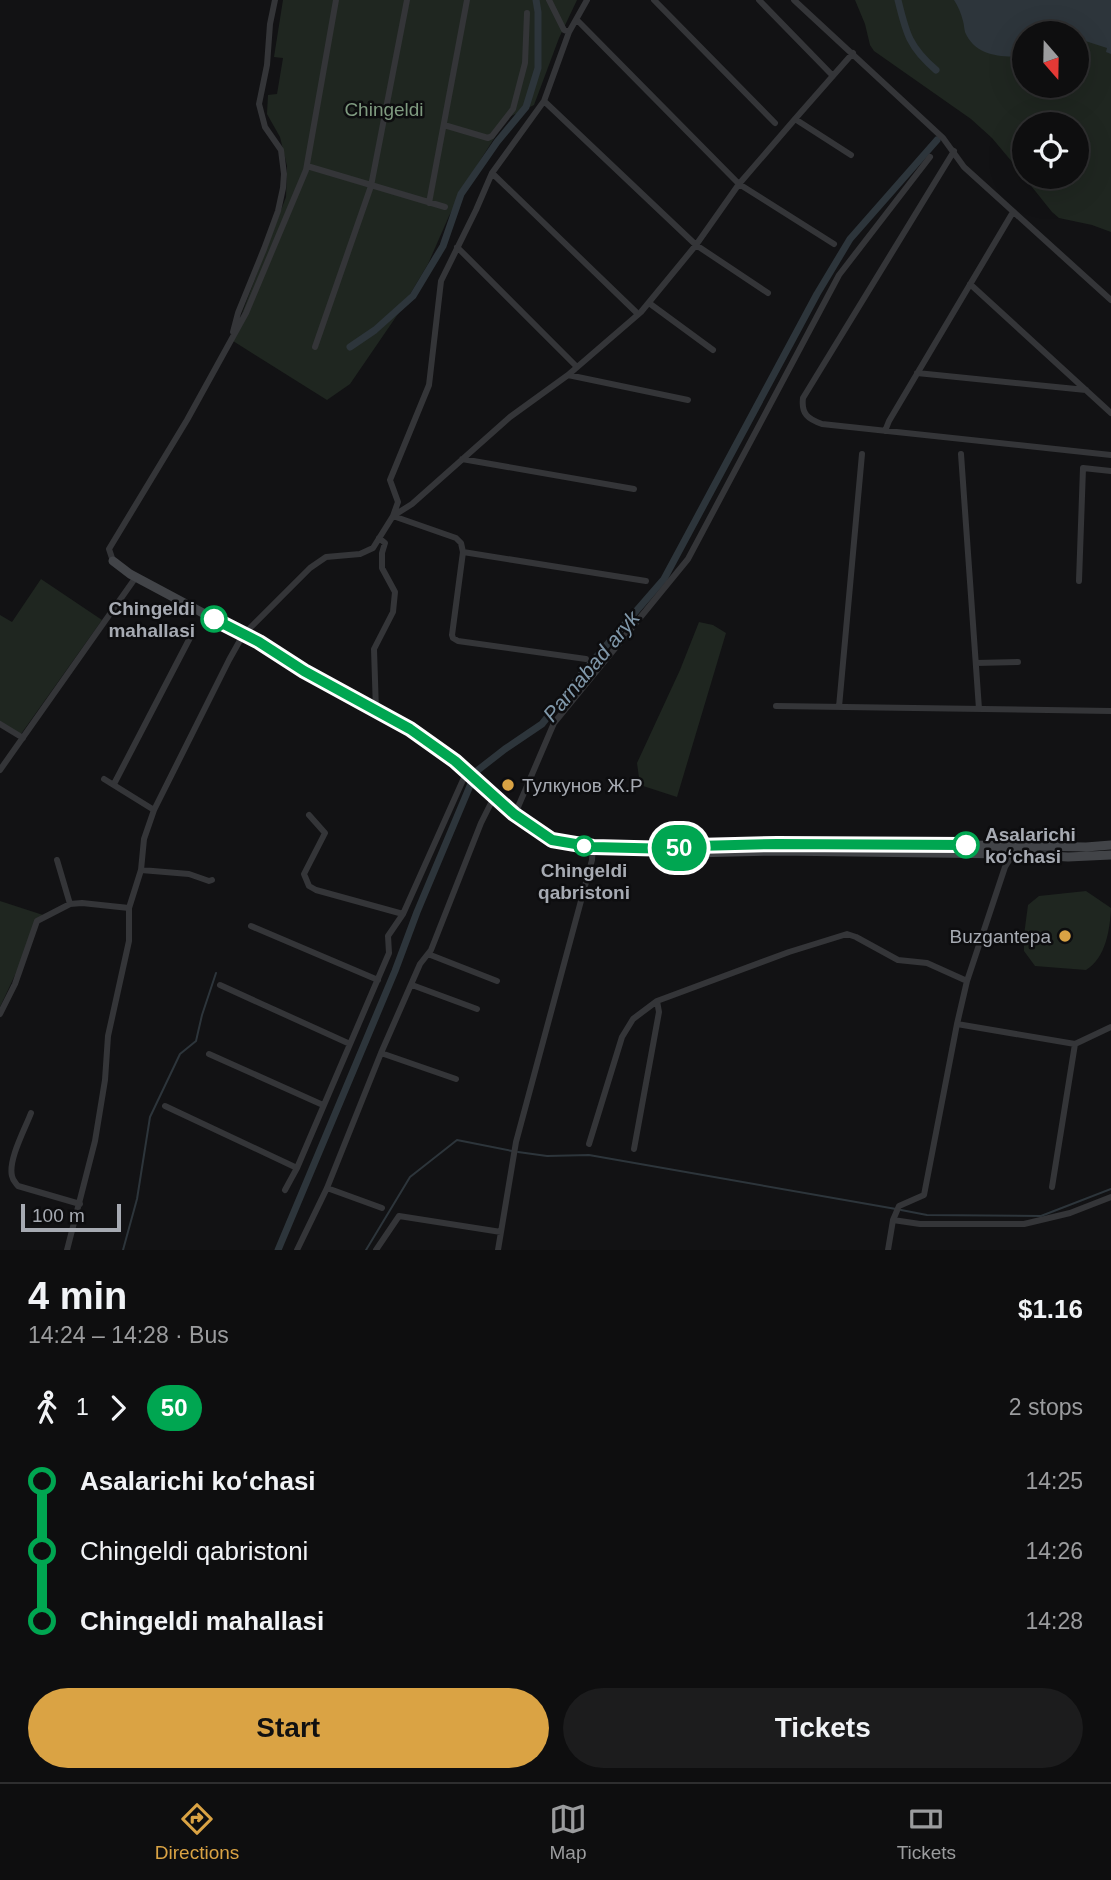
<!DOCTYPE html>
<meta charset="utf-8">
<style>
body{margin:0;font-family:Arial,sans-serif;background:#1c1c1d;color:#f1f3f6;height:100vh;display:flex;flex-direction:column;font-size:26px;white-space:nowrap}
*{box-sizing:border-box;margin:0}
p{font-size:23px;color:#9b9c9e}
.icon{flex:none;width:38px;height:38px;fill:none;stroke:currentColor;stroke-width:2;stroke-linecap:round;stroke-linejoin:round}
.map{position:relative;height:1250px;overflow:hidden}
.drawer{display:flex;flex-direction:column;background:#0e0e0f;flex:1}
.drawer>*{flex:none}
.badge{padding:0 14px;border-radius:23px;font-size:24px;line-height:46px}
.needle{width:46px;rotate:160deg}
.controls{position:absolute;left:1012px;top:21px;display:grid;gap:14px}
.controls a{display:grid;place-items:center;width:77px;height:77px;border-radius:50%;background:#0e0e0f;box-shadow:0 7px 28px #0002,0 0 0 2px #2e2e2f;font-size:35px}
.scale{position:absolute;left:21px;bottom:18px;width:100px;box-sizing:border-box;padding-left:7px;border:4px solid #a6aab2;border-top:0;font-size:19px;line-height:24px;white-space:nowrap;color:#a6aab2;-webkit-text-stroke:5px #0d0d0f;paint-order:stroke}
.map>.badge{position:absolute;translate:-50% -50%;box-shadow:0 0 0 4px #fff}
.legs{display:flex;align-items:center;gap:10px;height:77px;padding:0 28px;font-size:23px}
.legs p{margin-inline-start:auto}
.headline{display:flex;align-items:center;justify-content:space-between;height:119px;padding:0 28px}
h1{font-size:38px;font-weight:700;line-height:52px}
.action{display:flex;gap:14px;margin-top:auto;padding:14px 28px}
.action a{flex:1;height:80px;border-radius:42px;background:#daa344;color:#111;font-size:28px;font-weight:700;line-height:80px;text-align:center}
.action a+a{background:#1c1c1d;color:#f1f3f6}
ul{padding:0 28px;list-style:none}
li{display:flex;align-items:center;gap:24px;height:70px;font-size:26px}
li i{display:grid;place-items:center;width:10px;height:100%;margin:0 9px;background:currentColor}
li i::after{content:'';width:18px;height:18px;margin:-9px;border:5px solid;border-radius:50%;background:#0e0e0f}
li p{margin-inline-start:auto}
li:first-child i{background:linear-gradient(#0000 50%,currentColor 0)}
li:last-child i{background:linear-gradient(currentColor 50%,#0000 0)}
.dock{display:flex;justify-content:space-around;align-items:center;height:98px;border-top:2px solid #2e2e2f;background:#0e0e0f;font-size:19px;color:#9b9c9e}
.dock a{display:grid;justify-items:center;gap:4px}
.dock .current{color:#daa344}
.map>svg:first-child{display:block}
.green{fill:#1f2620;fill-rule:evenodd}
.water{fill:#2d353b}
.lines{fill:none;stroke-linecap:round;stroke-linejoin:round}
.stream{stroke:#2d353b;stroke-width:2}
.canal{stroke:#2d353b;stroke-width:7}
.street{stroke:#343538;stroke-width:6}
.secondary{stroke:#424448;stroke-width:9}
.line-1-casing{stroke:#fff;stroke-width:16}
.line-1{stroke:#00a651;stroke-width:10}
.stop-1-dot{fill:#fff;stroke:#00a651;stroke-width:3.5}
.poi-dot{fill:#daa344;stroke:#0d0d0f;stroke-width:2.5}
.labels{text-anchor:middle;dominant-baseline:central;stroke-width:5;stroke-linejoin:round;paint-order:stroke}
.park-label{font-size:19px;fill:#7f9b80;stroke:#0d0d0f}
.stop-label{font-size:19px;font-weight:bold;fill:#a6aab2;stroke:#0d0d0f;text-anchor:end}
.poi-label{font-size:19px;fill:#a6aab2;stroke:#0d0d0f;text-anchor:start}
.water-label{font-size:21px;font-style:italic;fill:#8098aa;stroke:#0d0d0f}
</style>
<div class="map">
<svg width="1111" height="1250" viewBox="0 0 1111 1250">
<rect width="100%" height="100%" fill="#121214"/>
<!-- green -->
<path class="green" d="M283 0H577L559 38 534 105 507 118 469 178 449 216 428 264 400 311 350 384 327 400 233 341 241 316 286 197 287 166 280 137 267 114 268 95 277 94 283 58 274 57Z
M855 0H1111V232L1092 225 1059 218 1052 212 1024 177H1076V124H1024V176L992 138 971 119 874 51 870 45 865 24ZM1024 33H1076V86H1024Z
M41 579 102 620 21 734 0 725V615L12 622Z
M699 622 713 625 726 633 677 797 640 785 637 763 680 670Z
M1086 891 1111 908C1110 929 1106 958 1086 970L1035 966 1024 951V935L1028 905 1039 896Z
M0 901 43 915 0 1007Z"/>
<!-- water -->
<path class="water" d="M954 0H1111V54L1106 52 1107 48 1076 38V33H1024V56C1002 58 975 56 965 32 964 28 964 24 963 21 961 13 958 6 954 0Z"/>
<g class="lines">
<!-- stream -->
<path class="stream" d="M518 1152 547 1156 589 1155 896 1209
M901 1210 927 1215 1041 1216 1111 1189
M123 1250 137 1199 150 1117 180 1054 196 1041 202 1015 216 973
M366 1250 410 1177 457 1140 512 1151"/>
<!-- canal -->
<path class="canal" d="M898 0C906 33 909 47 936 70
M350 347 375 330 413 296 443 246 461 194 497 142 526 107 538 68V12L536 0
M278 1250 395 971 417 912 472 781 478 770 505 749 542 724 584 671 664 579 817 294 850 239 937 140"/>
<!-- street -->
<path class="street" d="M549 0 564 30 569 32
M587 0 569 32 544 101 492 173 476 210 441 281 429 385 390 480 398 502 393 516 456 538 461 543 463 552 646 581
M654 0 775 123
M759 0 833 76
M794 0 943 138 964 167 1111 300
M577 20 739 184 834 244
M544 101 696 245 768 293
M795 119 853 53
M444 125 488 138 492 136 513 109 525 63 527 13
M954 151 803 398C801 414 808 419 822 424L1111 455
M307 166 445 207
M492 173 638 314
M429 203 467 0
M457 247 577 367
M970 284 1111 413
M649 303 713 350
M233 332 238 313 264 249 278 211 283 188 284 174 281 150 265 127 259 104 267 65 270 24 275 0
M315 347 371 186 407 0
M917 373 1086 390
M568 375 688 400
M885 431 889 421 1013 212
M961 454 979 709
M462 459 634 489
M463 552 452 635 453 638 458 641 586 659
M113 561 109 549 187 420 246 313 306 170 336 0
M1079 581 1083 468 1111 471
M976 663 1018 662
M776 706 1111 711
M839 707 862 454
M376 711 374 649 393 612 395 592 382 568V553L385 543 379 538
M0 724 23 738
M0 770 136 577
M104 779 154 810
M114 784 193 632
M515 814 554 723 688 559 839 275 930 157
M309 815 325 833 304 874 309 886 316 890 403 914
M57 860 70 904
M141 870 189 874 209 881 212 880
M251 926 378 980
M428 954 497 981
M220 985 350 1044
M412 985 477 1009
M0 1014 15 984 37 921 70 904 82 903 129 908
M957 1024 1075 1044 1111 1027
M381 1053 456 1079
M209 1054 323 1105
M165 1106 297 1168
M31 1113C25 1129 8 1160 12 1176 13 1181 15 1182 18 1186L80 1204
M589 1144 622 1037 633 1019 657 1001 789 952 847 934 856 937 898 960 927 963 967 981
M634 1149 659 1012 657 1001
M1052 1187 1075 1044
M327 1188 382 1208
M285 1190 297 1168 389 953 388 936 403 914 467 771
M893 1220 920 1224H1024L1070 1213 1111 1197
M67 1250 95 1141 105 1080 108 1036 129 941V908L141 870 144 839 154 810 229 660 243 635 310 568 326 557 360 554 373 548 393 516 412 504 510 417 568 375 641 312 696 245 739 184 795 119 851 155
M297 1250 327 1188 381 1053 420 964 431 950 481 823 494 797
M376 1250 399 1216 501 1232
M498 1250 516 1142 592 860 593 847
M888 1250 893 1220 899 1206 924 1195 957 1024 967 981 1005 867 1010 859V851"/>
<!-- secondary -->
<path class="secondary" d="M113 561 130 574 259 643 304 671 410 729 455 761 515 814 552 840 593 847 674 849 693 853 777 851 1010 854 1068 857 1111 855
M683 847 777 844H906L1086 847 1111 845"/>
</g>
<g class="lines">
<!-- line-1 casing -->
<g class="line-1-casing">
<path id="line-1" d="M214 619 259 642 304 671 410 729 455 761 514 814 552 840 593 847 674 849 696 846 777 844 966 845"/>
</g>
<!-- line-1 -->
<use href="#line-1" class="line-1"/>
</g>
<!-- markers -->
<g class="stop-1-dot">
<circle cx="214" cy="619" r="12"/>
<circle cx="966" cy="845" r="12"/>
<circle cx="584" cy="846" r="9"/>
</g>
<g class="poi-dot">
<circle cx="508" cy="785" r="7"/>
<circle cx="1065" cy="936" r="7"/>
</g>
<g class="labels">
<!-- park labels -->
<g class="park-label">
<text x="384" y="109">Chingeldi</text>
</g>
<!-- stop labels -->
<g class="stop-label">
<text x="195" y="608">Chingeldi<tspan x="195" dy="22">mahallasi</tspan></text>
<text x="985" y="834" text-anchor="start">Asalarichi<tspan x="985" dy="22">koʻchasi</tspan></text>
<text x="584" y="870" text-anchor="middle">Chingeldi<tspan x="584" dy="22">qabristoni</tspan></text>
</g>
<!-- poi labels -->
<g class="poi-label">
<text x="522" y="785">Тулкунов Ж.Р</text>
<text x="1051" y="936" text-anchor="end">Buzgantepa</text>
</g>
<!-- water labels -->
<g class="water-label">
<text transform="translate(591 666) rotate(-50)">Parnabad aryk</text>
</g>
</g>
</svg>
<div class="controls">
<a><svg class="needle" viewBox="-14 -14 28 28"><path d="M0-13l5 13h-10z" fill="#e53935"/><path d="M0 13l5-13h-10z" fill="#9b9c9e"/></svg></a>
<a><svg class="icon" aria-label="locate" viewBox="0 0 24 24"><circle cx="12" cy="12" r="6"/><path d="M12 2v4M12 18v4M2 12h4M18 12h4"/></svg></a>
</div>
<div class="scale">100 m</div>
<b class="badge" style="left:679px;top:848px;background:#00a651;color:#fff">50</b>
</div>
<section class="drawer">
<div class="headline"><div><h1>4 min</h1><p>14:24 – 14:28 · Bus</p></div><b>$1.16</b></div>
<div class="legs"><svg class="icon" aria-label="walk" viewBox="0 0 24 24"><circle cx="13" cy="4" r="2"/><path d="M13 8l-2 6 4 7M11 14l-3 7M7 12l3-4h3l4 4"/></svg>1<svg class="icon" aria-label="forward" viewBox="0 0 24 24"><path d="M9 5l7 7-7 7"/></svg><b class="badge" style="background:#00a651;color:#fff">50</b><p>2 stops</p></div>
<ul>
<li><i style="color:#00a651"></i><b>Asalarichi koʻchasi</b><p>14:25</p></li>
<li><i style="color:#00a651"></i><span>Chingeldi qabristoni</span><p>14:26</p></li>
<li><i style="color:#00a651"></i><b>Chingeldi mahallasi</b><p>14:28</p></li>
</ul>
<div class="action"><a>Start</a><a>Tickets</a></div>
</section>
<nav class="dock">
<a class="current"><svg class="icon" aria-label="directions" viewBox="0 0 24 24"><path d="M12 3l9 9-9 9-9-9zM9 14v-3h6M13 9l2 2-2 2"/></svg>Directions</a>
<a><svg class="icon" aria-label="map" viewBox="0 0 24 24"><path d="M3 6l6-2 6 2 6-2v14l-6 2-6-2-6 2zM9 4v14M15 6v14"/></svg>Map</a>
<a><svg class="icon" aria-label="tickets" viewBox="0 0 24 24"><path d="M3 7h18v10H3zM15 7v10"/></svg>Tickets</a>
</nav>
